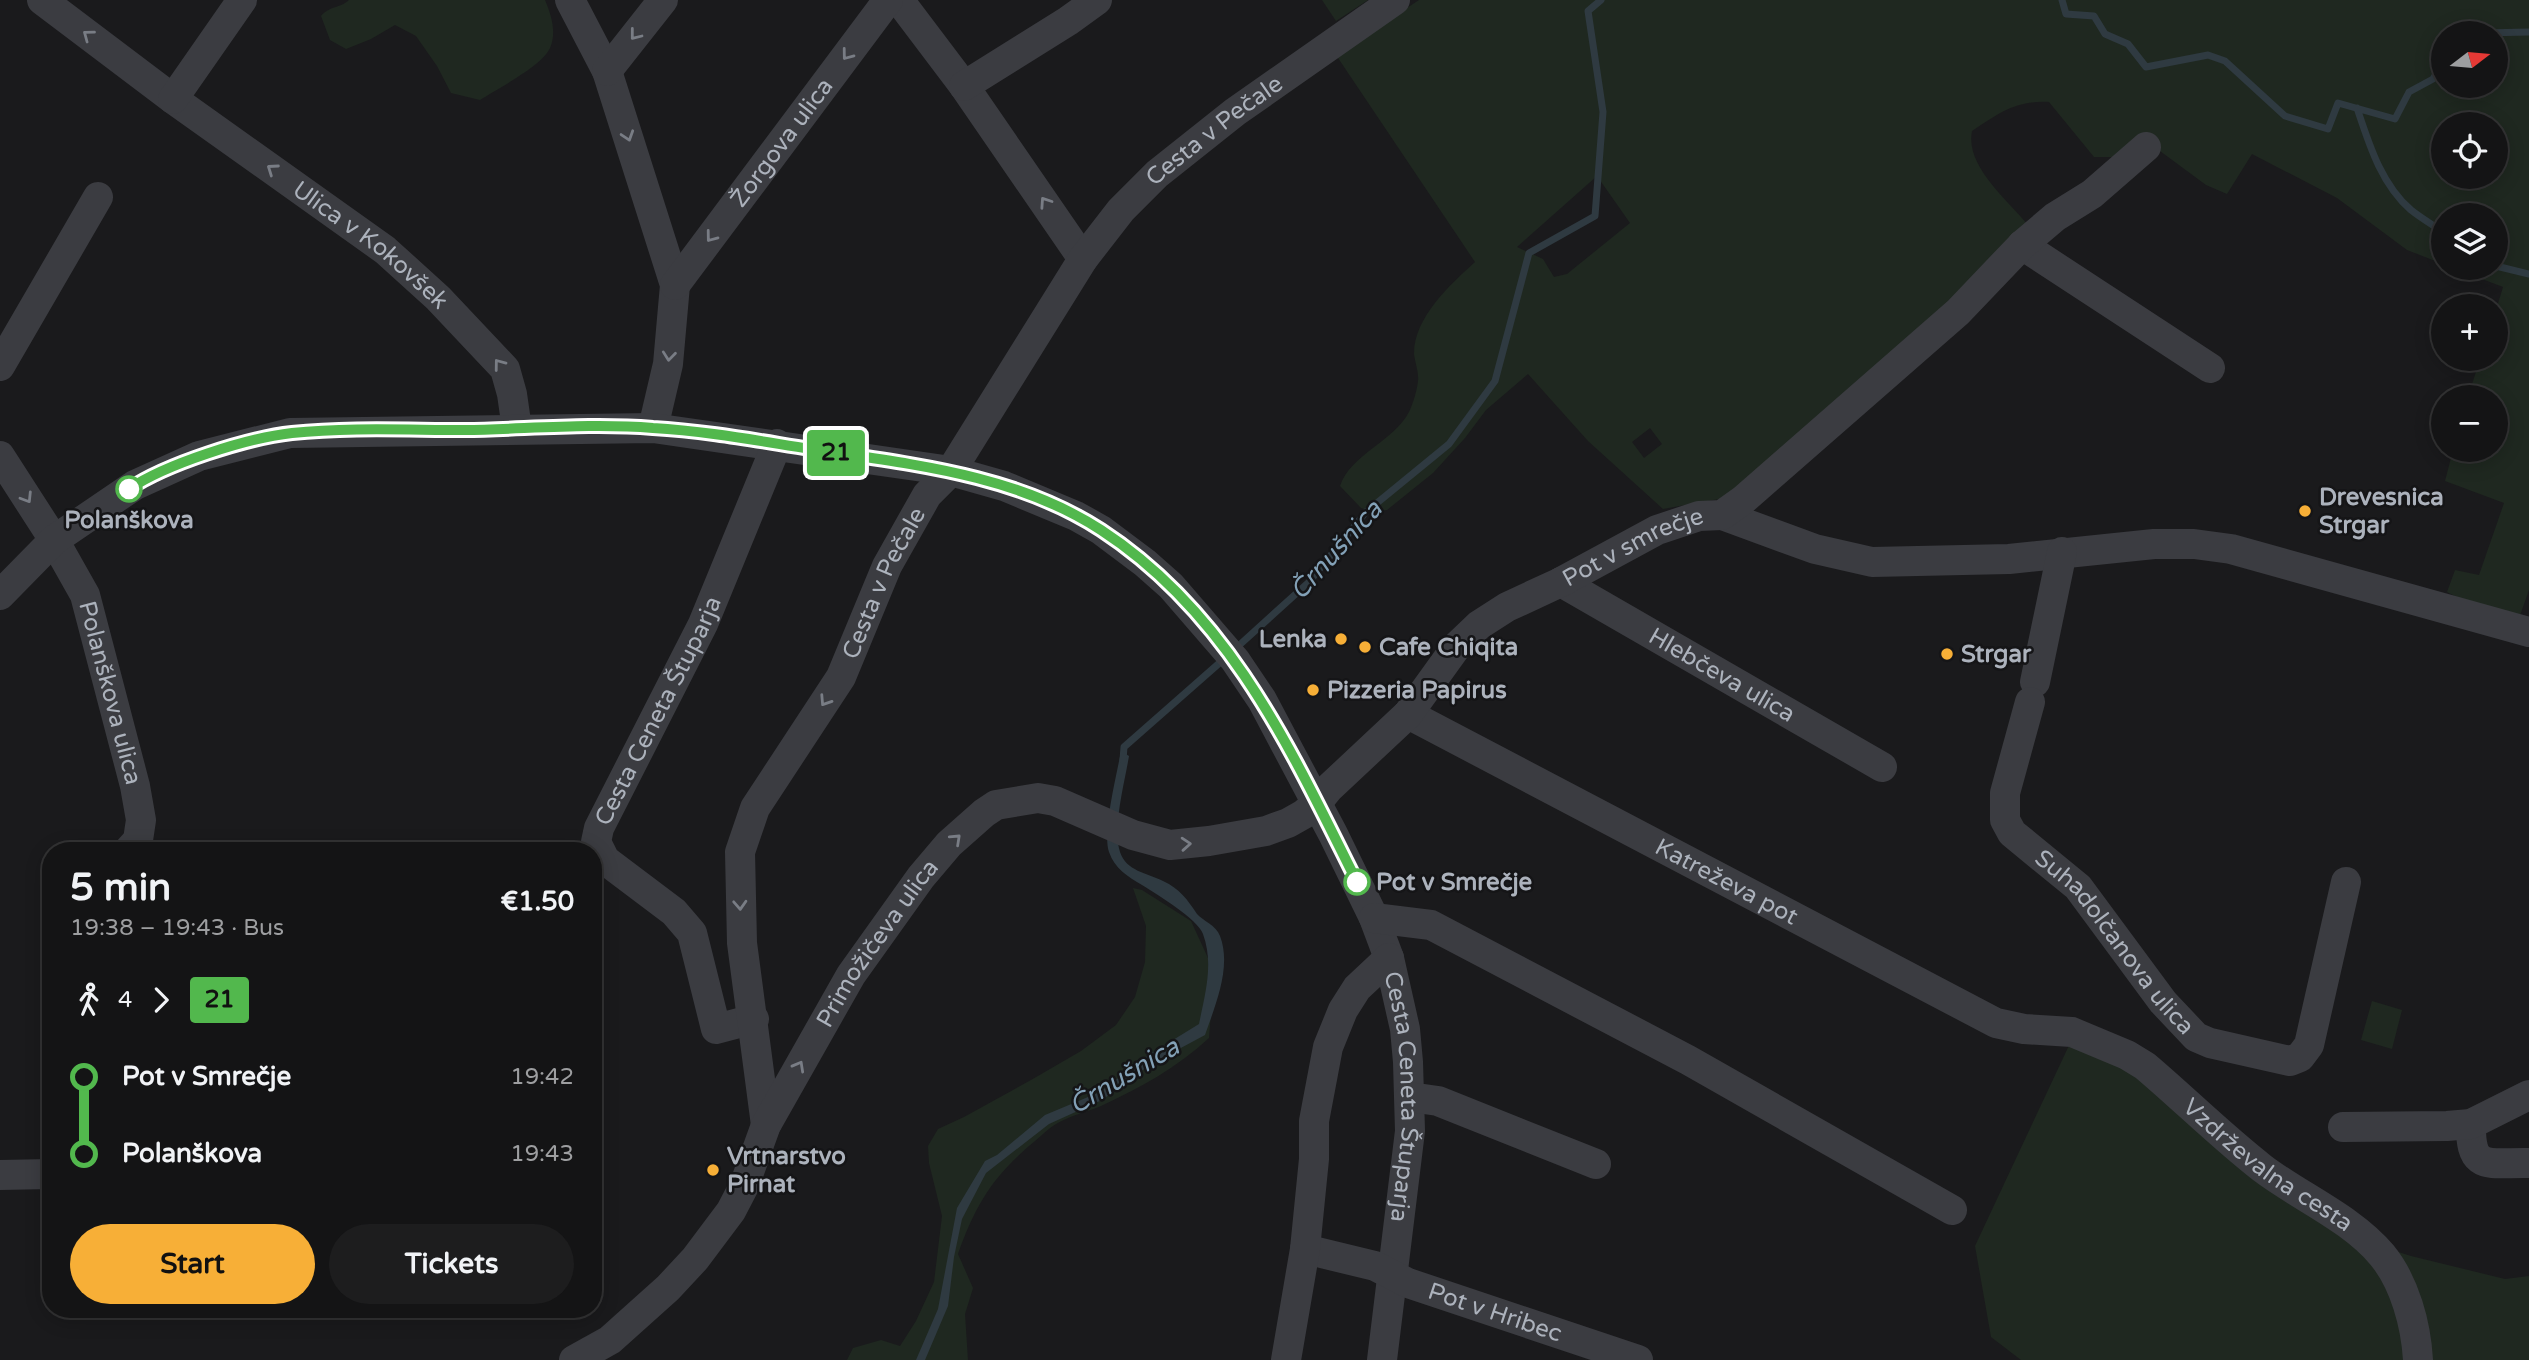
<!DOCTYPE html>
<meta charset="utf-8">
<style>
body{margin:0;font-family:"Varela Round",sans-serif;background:#1d1d1e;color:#f1f3f6;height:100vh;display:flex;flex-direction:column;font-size:26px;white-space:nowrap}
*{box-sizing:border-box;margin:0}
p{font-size:23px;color:#9d9ea0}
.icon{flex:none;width:38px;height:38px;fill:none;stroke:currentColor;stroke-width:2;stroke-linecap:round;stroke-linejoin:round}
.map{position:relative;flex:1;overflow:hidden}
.details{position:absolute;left:42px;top:842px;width:560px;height:476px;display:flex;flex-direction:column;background:#141415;border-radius:28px;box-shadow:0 4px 18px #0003,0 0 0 2px #333334}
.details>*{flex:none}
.badge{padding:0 14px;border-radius:5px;font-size:24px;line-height:46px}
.needle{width:46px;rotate:74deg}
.fabs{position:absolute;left:2431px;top:21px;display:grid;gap:14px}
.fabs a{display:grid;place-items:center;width:77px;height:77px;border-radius:50%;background:#141415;box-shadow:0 4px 18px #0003,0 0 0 2px #333334;font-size:35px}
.map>.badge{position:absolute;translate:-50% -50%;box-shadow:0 0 0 4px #fff}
.legs{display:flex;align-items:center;gap:10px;height:77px;padding:0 28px;font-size:23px}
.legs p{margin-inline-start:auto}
.head{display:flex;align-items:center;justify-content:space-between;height:119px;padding:0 28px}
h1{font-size:38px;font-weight:700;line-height:52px}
.primary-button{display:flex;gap:14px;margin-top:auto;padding:14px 28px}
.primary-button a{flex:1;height:80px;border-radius:42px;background:#f7af37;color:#111;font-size:28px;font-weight:700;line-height:80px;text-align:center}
.primary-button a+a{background:#1d1d1e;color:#f1f3f6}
ul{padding:0 28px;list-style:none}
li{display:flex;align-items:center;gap:24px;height:77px;font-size:26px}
li i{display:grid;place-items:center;width:10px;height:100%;margin:0 9px;background:currentColor}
li i::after{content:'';width:18px;height:18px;margin:-9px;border:5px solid;border-radius:50%;background:#141415}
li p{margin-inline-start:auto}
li:first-child i{background:linear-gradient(#0000 50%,currentColor 0)}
li:last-child i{background:linear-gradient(currentColor 50%,#0000 0)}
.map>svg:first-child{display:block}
.green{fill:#1f2820;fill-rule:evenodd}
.water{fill:#2f3a41}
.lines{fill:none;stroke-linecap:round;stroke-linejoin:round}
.stream{stroke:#2f3a41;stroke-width:7}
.minor{stroke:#3b3c41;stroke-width:30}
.oneway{stroke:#797d85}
.line-1-casing{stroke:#fff;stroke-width:16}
.line-1{stroke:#52b84d;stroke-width:10}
.stop-1-dot{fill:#fff;stroke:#52b84d;stroke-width:3.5}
.poi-dot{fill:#f7af37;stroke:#151517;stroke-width:2.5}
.labels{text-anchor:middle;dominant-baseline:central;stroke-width:5;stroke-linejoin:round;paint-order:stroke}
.street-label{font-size:24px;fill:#acb2bc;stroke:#151517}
.poi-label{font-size:24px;font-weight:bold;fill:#acb2bc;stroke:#151517;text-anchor:start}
.stop-label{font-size:24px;font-weight:bold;fill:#acb2bc;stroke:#151517}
.water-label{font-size:26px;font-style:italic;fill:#83a1b7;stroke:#151517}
</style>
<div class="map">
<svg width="2529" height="1360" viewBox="0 0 2529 1360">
<rect width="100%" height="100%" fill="#1a1a1c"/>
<!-- green -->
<path class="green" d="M349 0H545C551 14 557 32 550 48 542 66 497 89 480 100L451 93 437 66 416 36 395 25 371 39 346 49 330 40 321 16C331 5 339 9 349 0Z
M1322 0H1368L1336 21Z
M1419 0H2529V590L2518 621 2475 606 2447 592 2455 570 2479 575 2504 503 2445 481 2453 450H2496V397H2468L2480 359H2496V310L2503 287 2453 268H2496V215H2443V264L2407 250 2337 198 2252 154 2227 194 2206 185 2141 137 2115 157H2094L2049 102C2016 100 1999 113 1972 131 1965 166 2007 199 2028 225L1954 302 1725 498 1663 509 1588 441 1528 374 1486 410 1465 438 1433 473 1387 510 1372 512 1361 508 1340 486C1351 454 1393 442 1409 412 1413 404 1417 390 1418 381 1419 372 1415 363 1414 354 1414 317 1450 285 1475 262L1336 55ZM2443 33H2496V86H2443ZM2443 124H2496V177H2443ZM1597 176 1630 223 1567 274 1554 277 1543 259 1517 247ZM1650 428 1662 444 1644 458 1632 442Z
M1133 888 1142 890 1191 921 1208 958 1212 999 1209 1038C1178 1067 1140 1088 1101 1106 1087 1112 1069 1116 1056 1124 1049 1128 1042 1135 1035 1141 994 1175 976 1203 958 1254L973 1288 965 1314 968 1360H847L853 1348 881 1340 900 1346 916 1321 934 1282 942 1216 929 1163 928 1146 938 1129 964 1117 1031 1080 1081 1051 1116 1025 1135 997 1145 962 1146 926Z
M2372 1001 2402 1010 2392 1049 2361 1040Z
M2072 1039 2100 1048 2386 1248 2411 1256 2505 1279 2529 1276V1360H2021L1991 1337 1975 1246Z"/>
<!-- water -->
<path class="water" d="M1121 751 1129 756C1125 781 1112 828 1120 852 1126 871 1147 873 1163 881 1180 889 1187 899 1197 914 1203 921 1216 925 1220 936 1232 967 1215 1006 1205 1035L1151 1064 1102 1100 1049 1124 986 1173 962 1219 954 1257 948 1306 925 1360H916L938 1309 957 1208 985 1161 997 1155 1045 1115 1100 1092 1147 1056 1199 1024C1205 994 1214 964 1203 934 1198 919 1156 894 1142 885 1127 876 1115 869 1109 852 1102 832 1117 774 1121 751Z"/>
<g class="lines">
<!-- stream -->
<path class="stream" d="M2062 0 2066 14 2094 16 2105 34 2128 44 2146 67 2208 55 2225 61 2285 116 2328 129 2338 103 2395 119 2409 92 2433 79 2443 62
M2482 33 2529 32
M2357 108C2369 144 2381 184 2411 210 2421 218 2433 225 2443 232
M2496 266 2529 274
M1235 649 1309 582 1366 512 1449 444 1495 381 1529 253 1595 216 1603 112 1588 11 1601 0
M1123 760 1124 747 1224 659"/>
<!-- minor -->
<g class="minor">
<path id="s1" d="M42 0 173 99 385 250 438 298 505 369 512 394 517 429"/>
<path d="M570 0 607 71 675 285 668 364 653 428"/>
<path d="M899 0 964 86 1083 259"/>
<path d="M607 71 663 0"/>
<path d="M964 86 1068 21 1097 0"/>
<path d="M173 99 242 0"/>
<path d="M2022 245 2210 368"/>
<path id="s2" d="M675 285 888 0"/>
<path d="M0 366 98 197"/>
<path id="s3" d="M0 456 54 540 85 595 135 786 141 820 138 840 129 850"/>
<path d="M1722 515 1815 549 1872 562 2009 559 2154 544H2194L2231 549 2529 632"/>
<path id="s4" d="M1561 582 1882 767"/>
<path id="s5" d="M0 595 54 540 135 485 199 456 290 433 653 428 951 471 1004 486 1076 516 1101 530 1145 563 1171 586 1235 660 1262 700 1333 834 1374 918 1389 958 1405 1029 1408 1062 1410 1131 1382 1360"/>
<path d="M2035 682 2062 552"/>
<path id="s6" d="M2030 702 2005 793V820L2012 833 2078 887 2163 1002 2196 1037 2210 1043 2290 1061 2300 1057 2309 1045 2346 882"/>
<path id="s7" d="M1408 714 1996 1023 2024 1029 2072 1032 2127 1055 2145 1066C2184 1099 2221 1136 2262 1168 2300 1197 2351 1218 2382 1255 2405 1283 2416 1325 2418 1360"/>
<path d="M1374 918 1431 925 1688 1060 1952 1210"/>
<path id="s8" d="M754 1019 716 1029 692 933 674 912 605 860 596 842 599 828 703 624 777 444"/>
<path d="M1410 1097 1438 1101 1596 1164"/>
<path d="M2471 1124C2470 1173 2489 1162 2529 1163"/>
<path id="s9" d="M766 1125 742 943 740 852 755 808 841 677 887 566 927 495 951 471 1083 259 1121 210 1157 174 1235 112 1395 0"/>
<path d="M2343 1127 2447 1126 2471 1124 2529 1095"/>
<path d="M0 1175 51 1174"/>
<path id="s10" d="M1305 1249 1375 1266 1408 1283 1638 1360"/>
<path id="s11" d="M574 1360 610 1340 668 1288 695 1259 731 1211 744 1186 766 1125 851 975 921 877 949 844 984 813 996 805 1038 798 1055 801 1133 835 1170 845 1209 841 1266 831 1288 823 1304 814 1317 803 1329 788 1408 714 1457 646 1479 625 1507 607 1561 582 1657 530 1699 516 1722 515 1743 500 1958 312 2022 245 2055 217 2092 194 2146 147"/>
<path d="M1286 1360 1305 1249 1314 1159V1121L1328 1047 1343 1010 1357 988 1389 958"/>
</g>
</g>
<!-- one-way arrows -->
<defs><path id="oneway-chevron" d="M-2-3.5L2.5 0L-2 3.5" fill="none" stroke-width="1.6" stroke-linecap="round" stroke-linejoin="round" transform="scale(1.75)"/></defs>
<g class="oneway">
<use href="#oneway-chevron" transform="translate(88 35) rotate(-143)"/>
<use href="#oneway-chevron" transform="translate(635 35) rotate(128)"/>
<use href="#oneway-chevron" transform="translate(847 55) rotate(127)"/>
<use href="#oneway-chevron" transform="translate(628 136) rotate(72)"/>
<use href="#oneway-chevron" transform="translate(272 169) rotate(-145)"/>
<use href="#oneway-chevron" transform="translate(1045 202) rotate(-124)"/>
<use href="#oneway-chevron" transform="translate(711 237) rotate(127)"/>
<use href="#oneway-chevron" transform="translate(669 356) rotate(96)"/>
<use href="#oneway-chevron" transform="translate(499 364) rotate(-127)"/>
<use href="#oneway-chevron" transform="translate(27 498) rotate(58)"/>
<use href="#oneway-chevron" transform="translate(825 701) rotate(123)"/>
<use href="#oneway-chevron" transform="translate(956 839) rotate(-43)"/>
<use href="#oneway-chevron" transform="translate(1186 844) rotate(-4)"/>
<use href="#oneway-chevron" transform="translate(740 905) rotate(87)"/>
<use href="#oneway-chevron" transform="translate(799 1066) rotate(-61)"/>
</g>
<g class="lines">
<!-- line-1 casing -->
<g class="line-1-casing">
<path id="line-1" d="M129 489C166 464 247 438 292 433 349 427 408 430 465 430 528 429 591 423 653 428 706 431 759 441 811 449 910 464 1015 474 1101 530 1230 614 1291 750 1357 882"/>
</g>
<!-- line-1 -->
<use href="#line-1" class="line-1"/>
</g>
<!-- markers -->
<g class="stop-1-dot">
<circle cx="129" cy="489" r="12"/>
<circle cx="1357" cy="882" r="12"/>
</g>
<g class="poi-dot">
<circle cx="2305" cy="511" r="7"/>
<circle cx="1341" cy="639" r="7"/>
<circle cx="1365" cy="647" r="7"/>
<circle cx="1947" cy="654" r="7"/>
<circle cx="1313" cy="690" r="7"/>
<circle cx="713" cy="1170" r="7"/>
</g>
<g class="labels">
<!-- street labels -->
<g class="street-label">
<text stroke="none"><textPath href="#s9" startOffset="1148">Cesta v Pečale</textPath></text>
<text stroke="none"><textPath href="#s2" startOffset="178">Žorgova ulica</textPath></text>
<text stroke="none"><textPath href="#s1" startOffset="410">Ulica v Kokovšek</textPath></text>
<text stroke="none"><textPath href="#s11" startOffset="1463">Pot v smrečje</textPath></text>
<text stroke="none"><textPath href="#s9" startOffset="581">Cesta v Pečale</textPath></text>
<text stroke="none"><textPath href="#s4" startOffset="186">Hlebčeva ulica</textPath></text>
<text stroke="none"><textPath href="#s3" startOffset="264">Polanškova ulica</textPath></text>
<text stroke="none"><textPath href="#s8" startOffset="418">Cesta Ceneta Štuparja</textPath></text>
<text stroke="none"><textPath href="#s7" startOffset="360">Katreževa pot</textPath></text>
<text stroke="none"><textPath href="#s6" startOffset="287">Suhadolčanova ulica</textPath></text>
<text stroke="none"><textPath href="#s11" startOffset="525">Primožičeva ulica</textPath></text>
<text stroke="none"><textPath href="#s5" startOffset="1829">Cesta Ceneta Štuparja</textPath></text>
<text stroke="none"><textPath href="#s7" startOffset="980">Vzdrževalna cesta</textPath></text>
<text stroke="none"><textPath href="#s10" startOffset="201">Pot v Hribec</textPath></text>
</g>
<!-- poi labels -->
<g class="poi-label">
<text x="2319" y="497">Drevesnica<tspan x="2319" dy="28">Strgar</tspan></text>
<text x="1327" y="639" text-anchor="end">Lenka</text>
<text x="1379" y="647">Cafe Chiqita</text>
<text x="1961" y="654">Strgar</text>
<text x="1327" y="690">Pizzeria Papirus</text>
<text x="727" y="1156">Vrtnarstvo<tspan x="727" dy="28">Pirnat</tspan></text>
</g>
<!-- stop labels -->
<g class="stop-label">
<text x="129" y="520">Polanškova</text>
<text x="1376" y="882" text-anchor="start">Pot v Smrečje</text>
</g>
<!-- water labels -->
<g class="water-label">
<text transform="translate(1336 550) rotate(-48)">Črnušnica</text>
<text transform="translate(1124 1076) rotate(-31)">Črnušnica</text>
</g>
</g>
</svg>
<div class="fabs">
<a><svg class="needle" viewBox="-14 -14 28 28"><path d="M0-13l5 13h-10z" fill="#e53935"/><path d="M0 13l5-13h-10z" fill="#9d9ea0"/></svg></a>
<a><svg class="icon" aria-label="locate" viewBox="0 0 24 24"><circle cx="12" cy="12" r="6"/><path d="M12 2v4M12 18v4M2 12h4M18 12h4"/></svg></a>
<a><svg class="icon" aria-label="layers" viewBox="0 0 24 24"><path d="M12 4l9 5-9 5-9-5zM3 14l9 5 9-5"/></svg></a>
<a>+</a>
<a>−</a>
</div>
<b class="badge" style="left:836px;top:453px;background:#52b84d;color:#111">21</b>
<section class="details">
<div class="head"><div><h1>5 min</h1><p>19:38 – 19:43 · Bus</p></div><b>€1.50</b></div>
<div class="legs"><svg class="icon" aria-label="walk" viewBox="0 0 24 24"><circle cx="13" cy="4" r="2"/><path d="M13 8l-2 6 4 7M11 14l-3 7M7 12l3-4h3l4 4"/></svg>4<svg class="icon" aria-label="forward" viewBox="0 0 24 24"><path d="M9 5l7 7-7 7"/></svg><b class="badge" style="background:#52b84d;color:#111">21</b></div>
<ul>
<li><i style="color:#52b84d"></i><b>Pot v Smrečje</b><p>19:42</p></li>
<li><i style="color:#52b84d"></i><b>Polanškova</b><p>19:43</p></li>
</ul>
<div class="primary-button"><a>Start</a><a>Tickets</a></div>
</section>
</div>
